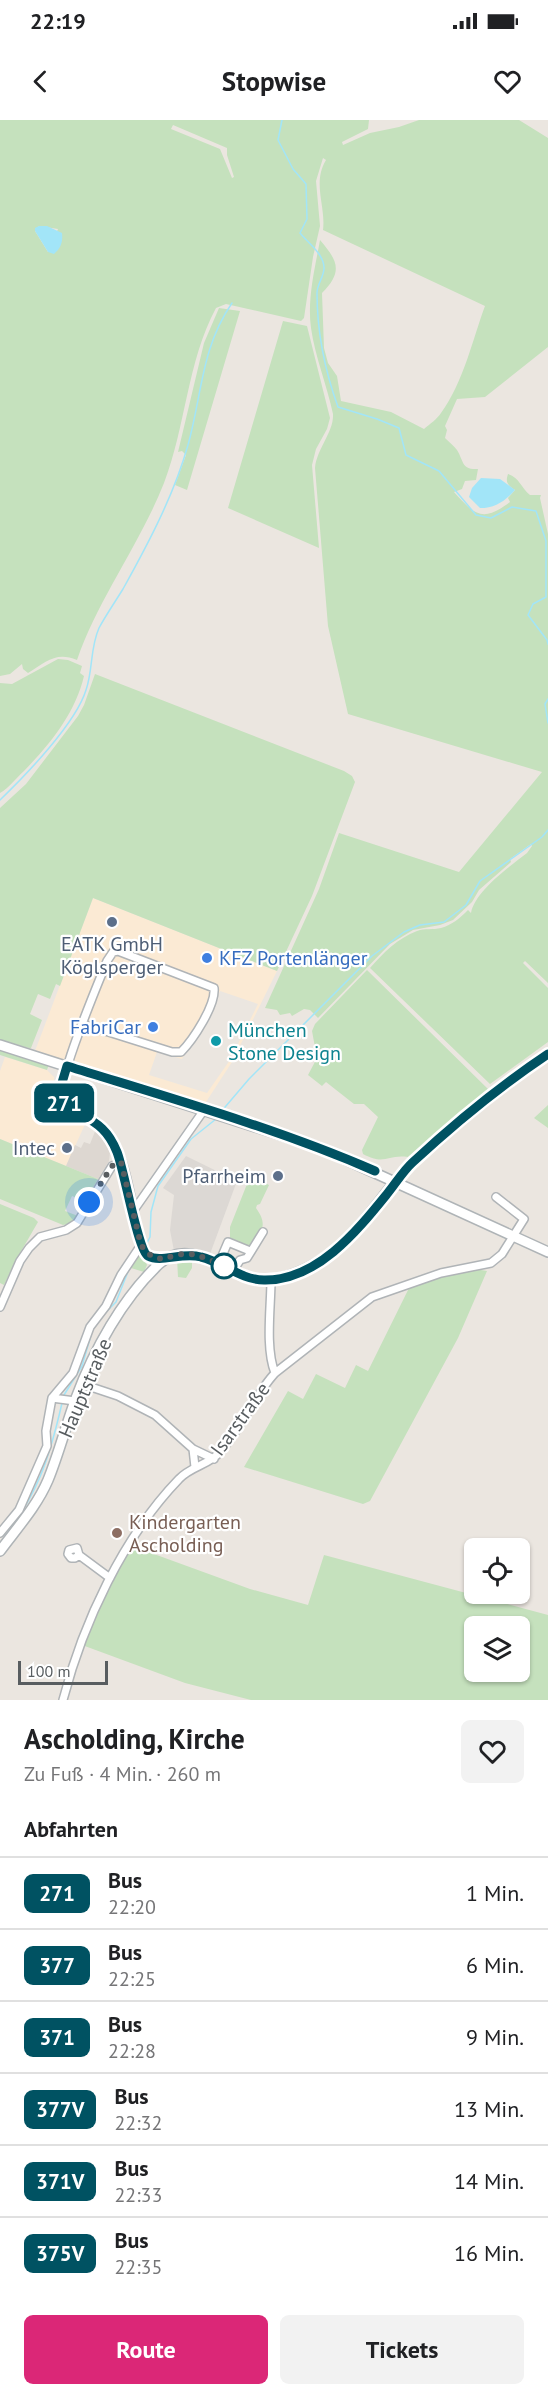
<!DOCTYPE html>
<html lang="de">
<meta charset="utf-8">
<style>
body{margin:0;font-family:"PT Sans",sans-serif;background:#f2f2f2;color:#202124;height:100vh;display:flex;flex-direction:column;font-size:22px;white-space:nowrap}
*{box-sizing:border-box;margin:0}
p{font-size:20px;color:#757577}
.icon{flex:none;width:33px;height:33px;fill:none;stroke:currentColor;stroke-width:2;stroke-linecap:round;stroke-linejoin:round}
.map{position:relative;height:1580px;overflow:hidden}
.details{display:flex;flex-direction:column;background:#fff;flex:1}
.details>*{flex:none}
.badge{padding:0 12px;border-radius:9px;font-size:21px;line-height:39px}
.controls{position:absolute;left:464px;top:1418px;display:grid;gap:12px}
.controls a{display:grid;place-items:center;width:66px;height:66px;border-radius:9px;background:#fff;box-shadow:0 2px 4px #0004;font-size:30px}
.scale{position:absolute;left:18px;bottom:15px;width:90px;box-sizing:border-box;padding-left:6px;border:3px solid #585d60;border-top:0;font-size:16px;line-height:21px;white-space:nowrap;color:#585d60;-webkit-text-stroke:4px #fff;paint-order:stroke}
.you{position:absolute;width:30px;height:30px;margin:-15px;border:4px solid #fff;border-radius:50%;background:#1a73e8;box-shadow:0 0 0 9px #1a73e833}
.map>.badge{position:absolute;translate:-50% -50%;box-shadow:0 0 0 3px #fff}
h2{padding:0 24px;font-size:22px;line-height:54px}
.round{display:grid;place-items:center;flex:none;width:63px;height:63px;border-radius:9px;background:#f2f2f2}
.head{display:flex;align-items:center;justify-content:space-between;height:102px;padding:0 24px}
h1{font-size:28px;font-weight:600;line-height:45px}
.primary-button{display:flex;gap:12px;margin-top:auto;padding:12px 24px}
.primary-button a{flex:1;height:69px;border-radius:9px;background:#db2777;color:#fff;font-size:24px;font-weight:600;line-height:69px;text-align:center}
.primary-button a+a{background:#f2f2f2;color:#202124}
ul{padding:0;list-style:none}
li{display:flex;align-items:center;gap:18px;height:72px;padding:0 24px;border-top:2px solid #e0e0e0}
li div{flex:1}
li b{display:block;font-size:22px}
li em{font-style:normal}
li .badge{min-width:66px;font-weight:700;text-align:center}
.status{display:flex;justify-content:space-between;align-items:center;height:42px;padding:0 30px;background:#fff;direction:ltr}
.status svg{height:16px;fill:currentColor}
header{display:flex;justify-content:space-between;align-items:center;height:78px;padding:0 24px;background:#fff;font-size:27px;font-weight:600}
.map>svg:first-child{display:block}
.commercial{fill:#fbead4;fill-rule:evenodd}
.industrial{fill:#dcd8d4}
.education{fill:#ddd7d1}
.green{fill:#c5e1bd;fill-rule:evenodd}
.water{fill:#a2e5f8}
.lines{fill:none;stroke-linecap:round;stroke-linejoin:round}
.stream{stroke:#a2e5f8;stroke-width:1.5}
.minor-casing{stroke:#b0b4b7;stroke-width:10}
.secondary-casing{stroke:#afb4b7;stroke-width:12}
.minor{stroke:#fff;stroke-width:7}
.secondary{stroke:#fff;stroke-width:9}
.line-casing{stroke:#fff;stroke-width:14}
.line{stroke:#005262;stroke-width:9}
.walk{stroke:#585d60;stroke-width:6;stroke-dasharray:0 10.8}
.service-dot{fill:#5c6f8a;stroke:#fff;stroke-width:2}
.shop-dot{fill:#3f7fe0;stroke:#fff;stroke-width:2}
.culture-dot{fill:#0f9aa8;stroke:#fff;stroke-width:2}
.stop-dot{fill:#fff;stroke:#005262;stroke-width:3}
.education-dot{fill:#8d6e63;stroke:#fff;stroke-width:2}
.labels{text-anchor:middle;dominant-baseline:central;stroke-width:4.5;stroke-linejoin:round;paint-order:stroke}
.service-label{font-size:20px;fill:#4e5e75;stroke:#fff;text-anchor:end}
.shop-label{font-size:20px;fill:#366cbe;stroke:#fff;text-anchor:start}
.culture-label{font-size:20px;fill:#0d838f;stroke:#fff;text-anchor:start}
.street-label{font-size:20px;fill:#585d60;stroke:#fff}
.education-label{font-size:20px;fill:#785e54;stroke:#fff;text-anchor:start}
</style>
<div class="status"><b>22:19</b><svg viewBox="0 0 49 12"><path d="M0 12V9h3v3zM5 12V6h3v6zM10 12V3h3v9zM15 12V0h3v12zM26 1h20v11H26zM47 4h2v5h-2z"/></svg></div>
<header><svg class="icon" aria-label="back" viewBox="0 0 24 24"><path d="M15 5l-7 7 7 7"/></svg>Stopwise<svg class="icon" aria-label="heart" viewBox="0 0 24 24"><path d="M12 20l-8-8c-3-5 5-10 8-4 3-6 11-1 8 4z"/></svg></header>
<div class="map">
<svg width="548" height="1580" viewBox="0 0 548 1580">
<rect width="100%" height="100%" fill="#ebe6e0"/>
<!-- commercial -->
<path class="commercial" d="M93 778 277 851 232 942 204 985 35 931ZM220 871 258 884 230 940 207 973 149 955 157 932 182 939 209 896Z
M5 937 47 950 54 957V971L58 983 67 991 87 1000 66 1046 0 1019V951Z"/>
<!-- industrial -->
<path class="industrial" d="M186 1036 237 1061 210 1134 190 1130 174 1131 170 1110 174 1075 163 1068Z"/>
<!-- education -->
<path class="education" d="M96 1009 110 1032 109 1041 98 1059 66 1046 75 1025 81 1028 84 1022 90 1024Z"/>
<!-- green -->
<path class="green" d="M0 0H369L368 9 342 22 343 25 370 13 399 7 419 0H519L548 18V227L485 277 457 279 445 306 447 310 445 318C449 322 454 326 457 330 464 341 461 350 478 349L476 360 465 361 462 369 454 372C475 395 482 403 510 382L508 378 515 370C508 365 505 363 508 354 520 358 521 368 530 375H541L540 378 548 414V863L525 841 523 843 548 868V922L490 964 370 848C383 833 398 818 417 811 425 808 433 810 441 808 452 805 460 798 468 790L471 793C475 771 509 747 527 733L532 726 531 724 510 739 511 742 479 770 472 782 453 800 440 805 413 810 390 824 318 898 310 890 304 889 292 896 290 893 280 895 277 890 265 888 319 769 339 713 459 752 542 652 348 594 328 506 315 348C317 328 334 312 333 294 327 265 315 237 311 208 307 179 315 148 320 120 337 140 344 151 322 173L324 228 328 243 337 256 341 281 391 292 424 309C430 304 437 299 441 293 464 261 472 221 485 186L323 110C326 86 312 63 326 40L323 38 316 61 320 106 313 137 304 198 301 201 226 184 216 188C187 242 186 306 164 363 140 424 98 479 77 540 56 531 46 542 28 553L23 549 22 544 10 554 0 556ZM173 5 227 28V35L234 57 232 58 220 29 171 9ZM39 106 58 109 48 132 35 111Z
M219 188 240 191 187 370 175 365 186 335 182 331 178 332 204 223Z
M283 201 307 206 330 298 327 309 316 329 312 345 319 428 228 388Z
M58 539 68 540 82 546 80 553 84 556C75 594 50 624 24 651 16 658 9 668 0 673V563L12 564Z
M95 554 344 651 352 656 355 662 312 776 277 851 93 778 60 866 56 864 50 879 38 874 30 894 42 900 31 928H29L0 920V688L26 664 78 596 84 585Z
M367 850 489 970 487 974 408 1037C387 1034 385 1046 363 1034L362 1030 378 997 364 984H354L326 962 322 966 308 955 317 938 312 911 315 904Z
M0 929 49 944 47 950 0 935Z
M548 985V1008L534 998Z
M0 1019 98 1059 85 1081 72 1076 65 1091 78 1096 72 1103 63 1105 0 1079Z
M253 1057 269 1065 260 1084 257 1085 256 1088C269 1106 261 1112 250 1129L230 1121V1107L249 1059Z
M0 1084 34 1098 38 1102 16 1140 4 1165 0 1163Z
M141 1133 147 1145 144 1152 131 1148Z
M189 1137 192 1140V1148L186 1158 178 1157 177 1138Z
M475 1149 487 1151 458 1218 370 1381 363 1384 244 1347 288 1271 303 1279 316 1254 345 1268 356 1245 368 1251 410 1166 441 1156Z
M132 1426 250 1469 308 1485 324 1435 548 1495V1580H251L185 1563 82 1525 94 1496ZM474 1506H519V1551H474Z"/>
<!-- water -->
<path class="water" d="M39 106H47L62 113C63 122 61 128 54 134L48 132 35 111V108Z
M481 358 500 359 515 370C505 381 495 388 480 388L469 377 472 368Z"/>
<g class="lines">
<!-- stream -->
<path class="stream" d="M282 0 278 20 293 49 306 64 307 99 300 113C308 123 323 133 324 147 325 155 317 164 317 173 317 211 325 251 338 287L377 299 399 308 406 335 439 351 476 395 491 398 512 387 536 391 546 421V477L533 484 528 495 547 520 548 524
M548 579 545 584 548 603
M0 680C26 655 76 603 86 570 93 550 90 528 99 508 106 495 115 482 123 469 148 424 174 375 188 325 202 275 201 228 232 183
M220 993 249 959 372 836 404 812 420 805 444 802 466 785 480 761 542 717 548 710
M146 1125 150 1117 151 1092 158 1066 191 1019 216 999
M102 1196 116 1182 129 1149
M64 1275 82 1246 91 1215
M0 1423C37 1376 49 1340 62 1283"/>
<!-- minor casing -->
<g class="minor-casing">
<path id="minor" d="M83 904 172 932H181C193 920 216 885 214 868L118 831 113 832 107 841C98 864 55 964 62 981 73 990 87 994 98 1003 130 1032 130 1086 141 1125L148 1136 164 1140
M134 1090 204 990
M219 1143 228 1122 250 1131
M233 1151 240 1140 247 1138 263 1112
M271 1160C271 1187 265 1228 275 1253
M0 1187 20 1141 29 1128 40 1117 66 1110 77 1103 112 1046 121 1042
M82 1264 118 1276 155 1295 193 1329 214 1339
M52 1278 75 1281
M193 1329 195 1347
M0 1413 19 1390 47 1326 46 1311 52 1278 73 1253 90 1207 106 1186 121 1155 141 1125
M79 1435 75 1438H71L68 1434 69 1430 77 1428 79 1435 110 1458
M63 1580C83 1503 123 1417 179 1359 191 1346 209 1345 220 1332 242 1308 253 1277 275 1253L372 1177 441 1153 491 1143 502 1134 524 1099 496 1077"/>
</g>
<!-- secondary casing -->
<g class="secondary-casing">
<path id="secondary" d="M0 925 318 1027 548 1132
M0 1431C17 1408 37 1386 48 1360 59 1333 66 1305 76 1278 94 1230 122 1179 159 1144 191 1115 229 1157 261 1160 277 1161 295 1154 309 1147 353 1126 377 1079 410 1045 423 1030 440 1018 454 1006 485 981 515 956 548 934"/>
</g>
<!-- minor -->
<use href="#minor" class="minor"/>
<!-- secondary -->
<use href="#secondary" class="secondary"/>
</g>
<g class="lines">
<!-- line casing -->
<g class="line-casing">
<path id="line" d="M375 1051C276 1008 170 978 67 946L61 966 62 981C85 1001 104 999 117 1032 124 1049 138 1131 148 1136 161 1143 182 1132 201 1137 222 1142 241 1160 264 1160 317 1161 357 1111 387 1074 396 1063 403 1051 413 1042 455 1003 500 966 548 934"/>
</g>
<!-- line -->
<use href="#line" class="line"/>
<!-- walk -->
<path class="walk" d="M89 1082 112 1046 121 1042 141 1125C159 1150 168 1132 191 1134 202 1136 218 1143 224 1146"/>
</g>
<!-- markers -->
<g class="service-dot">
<circle cx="112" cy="802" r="6"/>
<circle cx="67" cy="1028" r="6"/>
<circle cx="278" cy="1056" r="6"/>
</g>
<g class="shop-dot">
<circle cx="207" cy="838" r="6"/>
<circle cx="153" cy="907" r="6"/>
</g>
<circle class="culture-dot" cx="216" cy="921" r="6"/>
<circle class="stop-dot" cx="224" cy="1146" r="12"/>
<circle class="education-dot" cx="117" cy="1413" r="6"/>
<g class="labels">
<!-- service labels -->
<g class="service-label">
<text x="112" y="824" text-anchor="middle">EATK GmbH<tspan x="112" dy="23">Köglsperger</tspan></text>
<text x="55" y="1028">Intec</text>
<text x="266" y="1056">Pfarrheim</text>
</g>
<!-- shop labels -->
<g class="shop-label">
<text x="219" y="838">KFZ Portenlänger</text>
<text x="141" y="907" text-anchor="end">FabriCar</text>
</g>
<!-- culture labels -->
<g class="culture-label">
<text x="228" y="910">München<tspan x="228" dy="23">Stone Design</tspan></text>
</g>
<!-- street labels -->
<g class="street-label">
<text transform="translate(85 1268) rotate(-67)">Hauptstraße</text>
<text transform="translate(240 1299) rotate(-54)">Isarstraße</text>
</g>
<!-- education labels -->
<g class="education-label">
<text x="129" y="1402">Kindergarten<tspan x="129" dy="23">Ascholding</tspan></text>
</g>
</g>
</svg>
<div class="controls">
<a><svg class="icon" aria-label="locate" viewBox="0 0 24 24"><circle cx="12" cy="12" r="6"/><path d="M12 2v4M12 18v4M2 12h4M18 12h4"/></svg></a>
<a><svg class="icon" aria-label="layers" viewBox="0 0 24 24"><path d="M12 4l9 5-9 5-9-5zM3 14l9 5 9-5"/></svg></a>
</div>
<div class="scale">100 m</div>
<div class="you" style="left:89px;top:1082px"></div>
<b class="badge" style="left:64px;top:983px;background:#005262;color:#fff">271</b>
</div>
<section class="details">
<div class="head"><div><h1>Ascholding, Kirche</h1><p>Zu Fuß · 4 Min. · 260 m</p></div><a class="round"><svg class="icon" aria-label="heart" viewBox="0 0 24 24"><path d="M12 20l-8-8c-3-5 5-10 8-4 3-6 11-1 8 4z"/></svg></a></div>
<h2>Abfahrten</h2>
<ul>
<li><span class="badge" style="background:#005262;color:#fff">271</span><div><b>Bus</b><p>22:20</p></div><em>1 Min.</em></li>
<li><span class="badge" style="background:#005262;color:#fff">377</span><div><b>Bus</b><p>22:25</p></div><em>6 Min.</em></li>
<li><span class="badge" style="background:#005262;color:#fff">371</span><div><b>Bus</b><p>22:28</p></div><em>9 Min.</em></li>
<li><span class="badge" style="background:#005262;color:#fff">377V</span><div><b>Bus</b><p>22:32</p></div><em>13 Min.</em></li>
<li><span class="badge" style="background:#005262;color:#fff">371V</span><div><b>Bus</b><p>22:33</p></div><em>14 Min.</em></li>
<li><span class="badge" style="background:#005262;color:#fff">375V</span><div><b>Bus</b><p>22:35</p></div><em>16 Min.</em></li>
</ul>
<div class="primary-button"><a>Route</a><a>Tickets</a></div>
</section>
